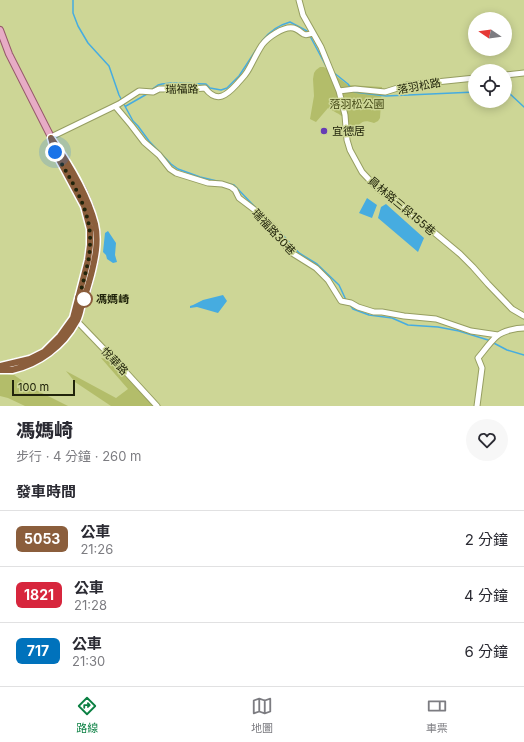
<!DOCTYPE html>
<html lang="zh-TW">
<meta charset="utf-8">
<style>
body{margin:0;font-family:Inter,"Noto Sans TC",sans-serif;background:#f7f7f7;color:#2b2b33;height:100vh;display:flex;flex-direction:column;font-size:15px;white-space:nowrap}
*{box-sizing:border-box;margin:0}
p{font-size:13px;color:#7c7c81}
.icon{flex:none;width:22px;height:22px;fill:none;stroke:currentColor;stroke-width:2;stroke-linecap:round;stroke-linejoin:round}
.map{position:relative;height:406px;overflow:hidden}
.side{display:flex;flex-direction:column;background:#fff;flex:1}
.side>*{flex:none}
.badge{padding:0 8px;border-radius:6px;font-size:14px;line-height:26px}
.needle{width:26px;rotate:283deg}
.tools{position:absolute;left:468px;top:12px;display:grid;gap:8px}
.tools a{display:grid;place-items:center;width:44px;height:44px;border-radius:50%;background:#fff;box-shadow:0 2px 10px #0003;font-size:20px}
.scale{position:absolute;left:12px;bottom:10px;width:63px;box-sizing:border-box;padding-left:4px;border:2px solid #21240b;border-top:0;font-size:11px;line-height:14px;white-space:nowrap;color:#21240b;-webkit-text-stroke:3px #cdd696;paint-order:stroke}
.you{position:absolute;width:20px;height:20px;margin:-10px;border:3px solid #fff;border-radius:50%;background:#1a73e8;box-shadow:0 0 0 6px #1a73e833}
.map>.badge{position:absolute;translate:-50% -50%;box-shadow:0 0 0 2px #fff}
h2{padding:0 16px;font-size:15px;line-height:36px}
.round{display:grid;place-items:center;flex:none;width:42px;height:42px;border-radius:21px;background:#f7f7f7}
.overview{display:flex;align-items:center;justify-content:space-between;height:68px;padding:0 16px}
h1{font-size:19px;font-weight:800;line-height:30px}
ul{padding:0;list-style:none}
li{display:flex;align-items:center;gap:12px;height:56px;padding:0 16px;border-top:1px solid #e1e1e2}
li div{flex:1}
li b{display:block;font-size:15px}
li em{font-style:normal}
li .badge{min-width:44px;font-weight:700;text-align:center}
.tab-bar{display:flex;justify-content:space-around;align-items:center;height:56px;border-top:1px solid #e1e1e2;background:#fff;font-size:11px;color:#7c7c81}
.tab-bar a{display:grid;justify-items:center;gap:2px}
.tab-bar .on{color:#0b8043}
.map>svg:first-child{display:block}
.green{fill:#b3bd6a}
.water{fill:#46ace0}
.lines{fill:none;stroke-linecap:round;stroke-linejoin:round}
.stream{stroke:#46ace0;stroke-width:1.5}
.minor-casing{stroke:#969e61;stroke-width:7}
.major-casing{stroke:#97596b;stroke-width:8}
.minor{stroke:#fff;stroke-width:5}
.major{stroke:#e7acc5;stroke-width:6}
.line-casing{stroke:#fff;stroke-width:9}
.line{stroke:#8b5e3c;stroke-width:6}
.walk{stroke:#21240b;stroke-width:4;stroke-dasharray:0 7.2}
.poi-dot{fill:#663cb4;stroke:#cdd696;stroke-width:1.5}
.stop-dot{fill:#fff;stroke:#8b5e3c;stroke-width:2}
.labels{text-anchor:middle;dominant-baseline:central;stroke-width:3;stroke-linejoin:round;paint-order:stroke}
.street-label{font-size:11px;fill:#21240b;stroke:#cdd696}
.park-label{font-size:11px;fill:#434815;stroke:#cdd696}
.poi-label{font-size:11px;fill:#21240b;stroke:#cdd696;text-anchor:start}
.stop-label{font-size:11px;font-weight:bold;fill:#21240b;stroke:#cdd696;text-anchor:start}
</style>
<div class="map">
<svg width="524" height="406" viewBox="0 0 524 406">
<rect width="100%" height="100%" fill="#cdd696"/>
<!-- green -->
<path class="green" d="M320 67H324L348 85 382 87 380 118 378 121 374 123C359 118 363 126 353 127 348 127 347 122 344 118 340 114 333 111 328 108L316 122 310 119 314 96 313 79 314 73 316 70Z
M101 358 111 360 155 406H111L75 382 66 371 116 398 128 389Z
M0 373 14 375 36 390 68 406H25L8 398 0 396Z"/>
<!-- water -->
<path class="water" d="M367 198 377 205 372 218 359 213Z
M386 204 424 238 418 252 378 218 381 207Z
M108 231 116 243 115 255 117 262 113 263 107 259 106 255 103 252 105 233Z
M223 295 227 301 218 313 197 307 190 308V306L193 305 203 300Z"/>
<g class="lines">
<!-- stream -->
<path class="stream" d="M73 0V13L78 26 88 43 109 66 119 95 133 121 138 126 149 141 171 164 178 169 200 177 234 185 255 207
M310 36 326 66
M262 41C269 32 279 25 290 22L307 31 308 33
M333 72 348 84 351 88
M151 90 158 85 162 84 172 83 206 84 210 88 221 90 227 88 239 76 256 50
M354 91V92L386 96 475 92
M505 92 509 93 524 107
M126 106 147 94
M280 232 299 253 317 264 339 285 346 300
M350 305 353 309 369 315 392 318 408 325 438 327 459 331 488 340 507 350 524 355"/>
<!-- minor casing -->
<g class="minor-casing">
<path id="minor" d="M299 0 303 15 321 47 339 91 345 115 347 140 350 150 362 172 376 187 406 209 460 254 473 267 488 284 512 309 524 316
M505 75 524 73
M339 91 355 89 385 92 407 85 475 78
M115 106 131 125 144 142 159 155 170 169 176 173 208 183 222 184 231 187 235 190 239 198 260 214 275 229 284 244 292 253 316 268 328 280 341 301 351 303 358 307 374 312H382L404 316 436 319 471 331 498 335
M51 137 119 104 139 91 153 92 159 89H169L181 90 205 88C217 104 227 95 237 84 240 80 244 77 247 72 252 64 256 54 262 45 265 41 271 36 276 33 281 30 290 26 296 29 304 33 302 37 313 33
M75 319 124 370 157 406
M477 406 482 368 478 358C484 351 490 342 497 336 503 331 516 328 524 328"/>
</g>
<!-- major casing -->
<g class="major-casing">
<path id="major" d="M0 30 9 54 51 137 64 158 83 190 90 207 95 225 97 235 95 259 87 291 77 321 64 339 52 351 31 363 11 370H0
M0 366 30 359 44 352 60 336 73 318 79 298 88 260 90 245V229L84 206 55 152 54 147"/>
</g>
<!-- minor -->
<use href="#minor" class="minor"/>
<!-- major -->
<use href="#major" class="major"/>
</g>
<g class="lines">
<!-- line casing -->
<g class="line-casing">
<path id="line" d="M0 366 30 359 44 352 60 336 73 318 88 260 90 245V229L84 206 55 152 51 138C69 164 87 193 95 224 99 241 95 259 91 275 88 286 85 297 81 308 80 312 79 318 76 322 63 346 39 364 12 370 8 370 4 370 0 370"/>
</g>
<!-- line -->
<use href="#line" class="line"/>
<!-- walk -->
<path class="walk" d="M55 152C71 181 92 210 90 244 90 261 83 281 79 298L84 299"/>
</g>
<!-- markers -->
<circle class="poi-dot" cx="324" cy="131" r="4"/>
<circle class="stop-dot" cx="84" cy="299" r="8"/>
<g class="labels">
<!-- street labels -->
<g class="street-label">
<text transform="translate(419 86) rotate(-10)">落羽松路</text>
<text transform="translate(182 89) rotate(-1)">瑞福路</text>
<text transform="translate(402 206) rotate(40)">員林路三段155巷</text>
<text transform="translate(274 232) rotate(47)">瑞福路30巷</text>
<text transform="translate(115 361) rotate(47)">悅華路</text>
</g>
<!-- park labels -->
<g class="park-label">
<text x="357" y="104">落羽松公園</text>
</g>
<!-- poi labels -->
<g class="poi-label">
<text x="332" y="131">宜德居</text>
</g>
<!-- stop labels -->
<g class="stop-label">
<text x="96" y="299">馮媽崎</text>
</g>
</g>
</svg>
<div class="tools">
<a><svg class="needle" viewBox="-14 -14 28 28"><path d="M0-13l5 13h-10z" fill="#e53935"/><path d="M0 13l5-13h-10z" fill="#7c7c81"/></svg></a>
<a><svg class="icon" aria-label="locate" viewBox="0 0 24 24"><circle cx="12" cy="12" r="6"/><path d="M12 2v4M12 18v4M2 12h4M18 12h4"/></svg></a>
</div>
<div class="scale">100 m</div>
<div class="you" style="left:55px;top:152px"></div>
</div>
<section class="side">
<div class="overview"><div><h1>馮媽崎</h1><p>步行 · 4 分鐘 · 260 m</p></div><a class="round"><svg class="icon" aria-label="heart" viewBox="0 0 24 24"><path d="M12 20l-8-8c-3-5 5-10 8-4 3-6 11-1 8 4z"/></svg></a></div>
<h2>發車時間</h2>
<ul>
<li><span class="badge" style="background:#8b5e3c;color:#fff">5053</span><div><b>公車</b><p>21:26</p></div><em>2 分鐘</em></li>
<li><span class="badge" style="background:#d7263d;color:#fff">1821</span><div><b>公車</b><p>21:28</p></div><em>4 分鐘</em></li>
<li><span class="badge" style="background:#0072bc;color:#fff">717</span><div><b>公車</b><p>21:30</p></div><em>6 分鐘</em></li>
</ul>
</section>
<nav class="tab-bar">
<a class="on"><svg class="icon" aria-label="directions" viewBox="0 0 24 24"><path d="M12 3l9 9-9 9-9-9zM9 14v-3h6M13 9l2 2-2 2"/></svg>路線</a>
<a><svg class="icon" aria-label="map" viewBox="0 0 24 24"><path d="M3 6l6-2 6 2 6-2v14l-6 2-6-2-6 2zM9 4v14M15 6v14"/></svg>地圖</a>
<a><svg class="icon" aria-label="tickets" viewBox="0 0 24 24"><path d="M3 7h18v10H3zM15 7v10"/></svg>車票</a>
</nav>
